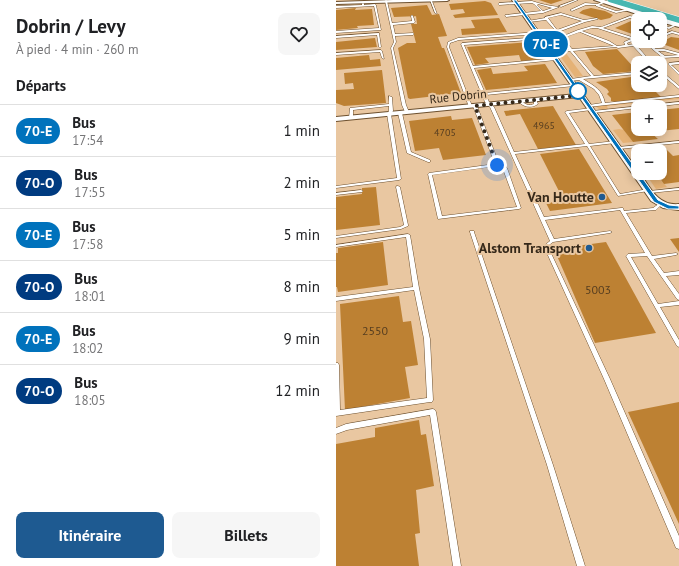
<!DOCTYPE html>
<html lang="fr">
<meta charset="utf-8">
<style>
body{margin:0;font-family:"PT Sans",sans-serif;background:#f6f6f6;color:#202124;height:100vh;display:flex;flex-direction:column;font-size:15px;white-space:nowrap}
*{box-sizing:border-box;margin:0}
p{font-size:13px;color:#757577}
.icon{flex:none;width:22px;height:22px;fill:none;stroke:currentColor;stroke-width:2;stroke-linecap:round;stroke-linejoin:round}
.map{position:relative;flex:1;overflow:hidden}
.side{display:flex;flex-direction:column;background:#fff;width:336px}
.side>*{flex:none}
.badge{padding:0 8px;border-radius:13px;font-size:14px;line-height:26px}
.tools{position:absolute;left:295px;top:12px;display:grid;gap:8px}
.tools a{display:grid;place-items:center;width:36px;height:36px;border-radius:8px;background:#fff;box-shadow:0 2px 10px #0003;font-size:20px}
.you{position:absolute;width:20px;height:20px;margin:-10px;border:3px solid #fff;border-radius:50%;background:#1a73e8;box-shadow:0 0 0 6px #1a73e833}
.map>.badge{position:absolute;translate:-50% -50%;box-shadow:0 0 0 2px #fff}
h2{padding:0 16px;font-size:15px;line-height:36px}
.round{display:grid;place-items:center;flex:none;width:42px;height:42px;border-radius:8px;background:#f6f6f6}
.overview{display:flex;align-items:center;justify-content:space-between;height:68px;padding:0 16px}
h1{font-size:19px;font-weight:700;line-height:30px}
.action{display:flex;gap:8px;margin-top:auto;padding:8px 16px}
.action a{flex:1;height:46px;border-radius:8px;background:#1e5a91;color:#fff;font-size:16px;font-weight:700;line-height:46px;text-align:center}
.action a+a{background:#f6f6f6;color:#202124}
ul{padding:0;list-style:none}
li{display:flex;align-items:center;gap:12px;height:52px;padding:0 16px;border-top:1px solid #e0e0e0}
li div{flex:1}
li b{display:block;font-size:15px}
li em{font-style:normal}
li .badge{min-width:44px;font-weight:700;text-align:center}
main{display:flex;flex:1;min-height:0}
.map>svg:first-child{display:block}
.green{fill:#e5b276}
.building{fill:#bd8133}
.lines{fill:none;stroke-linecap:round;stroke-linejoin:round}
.service-casing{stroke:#6d502e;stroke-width:1}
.minor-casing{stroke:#6d502e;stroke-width:2}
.secondary-casing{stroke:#6d502e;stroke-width:2}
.motorway-casing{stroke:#fff;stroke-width:1}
.service{fill:#fff;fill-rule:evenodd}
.minor{fill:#fff;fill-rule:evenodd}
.secondary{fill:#fff;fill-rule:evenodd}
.motorway{fill:#47b7b1;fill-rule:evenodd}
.line{fill:#0072bc;stroke:#fff}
.walk{stroke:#352819;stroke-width:4;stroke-dasharray:0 7.2}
.stop-dot{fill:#fff;stroke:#0072bc;stroke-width:2}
.poi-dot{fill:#1e5a91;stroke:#e9c7a1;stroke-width:1.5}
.labels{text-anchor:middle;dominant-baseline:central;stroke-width:4;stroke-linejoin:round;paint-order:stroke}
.far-number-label{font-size:10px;fill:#573e20}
.far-street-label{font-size:12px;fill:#352819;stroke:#e9c7a1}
.number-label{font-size:12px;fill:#573e20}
.poi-label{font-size:14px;font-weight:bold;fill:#352819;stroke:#e9c7a1;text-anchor:end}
</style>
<main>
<section class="side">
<div class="overview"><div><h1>Dobrin / Levy</h1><p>À pied · 4 min · 260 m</p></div><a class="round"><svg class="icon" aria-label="heart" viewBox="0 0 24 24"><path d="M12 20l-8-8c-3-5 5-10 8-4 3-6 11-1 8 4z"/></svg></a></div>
<h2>Départs</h2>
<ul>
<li><span class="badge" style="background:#0072bc;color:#fff">70-E</span><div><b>Bus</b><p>17:54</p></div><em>1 min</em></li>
<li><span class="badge" style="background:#003b80;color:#fff">70-O</span><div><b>Bus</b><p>17:55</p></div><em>2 min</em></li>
<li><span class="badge" style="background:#0072bc;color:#fff">70-E</span><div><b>Bus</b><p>17:58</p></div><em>5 min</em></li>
<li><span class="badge" style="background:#003b80;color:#fff">70-O</span><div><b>Bus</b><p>18:01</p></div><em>8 min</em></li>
<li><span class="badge" style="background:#0072bc;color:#fff">70-E</span><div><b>Bus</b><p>18:02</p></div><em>9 min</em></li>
<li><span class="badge" style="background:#003b80;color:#fff">70-O</span><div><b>Bus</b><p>18:05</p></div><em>12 min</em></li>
</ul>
<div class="action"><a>Itinéraire</a><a>Billets</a></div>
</section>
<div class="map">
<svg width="343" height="566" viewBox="0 0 343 566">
<rect width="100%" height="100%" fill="#e9c7a1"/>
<!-- green -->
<path class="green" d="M221 52H229L247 76 239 77Z
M343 97V99L271 106 272 109H263L260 106Z
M283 129 288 130 297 142 287 143 277 130Z
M309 173H318L331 187 320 189Z"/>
<!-- building -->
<path class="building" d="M203 0H227L215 4Z
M149 1 155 3 162 15 119 18 117 15 129 13 127 9 115 10 113 4Z
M91 5 96 15 103 14 111 36 102 37 106 48H108L125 93 74 99 72 98 62 48 71 43H80L75 24H81L80 16H83L58 17 55 8Z
M20 8 19 10 36 9 38 25 21 26 22 28 0 30V10Z
M255 8 269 11 277 15 274 18 265 20 243 13 247 10Z
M163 18 171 32 126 35 125 29 139 28 135 20Z
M295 21 302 22V36L279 28Z
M335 37 343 38V50L324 43Z
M39 38 41 47 0 50V42Z
M194 42 205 59 185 61 183 55 149 58 153 63 139 65 131 47Z
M281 49 301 71 267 74 257 66 249 52Z
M33 55 34 60 44 59 45 66 0 70V58Z
M209 64 221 83 150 90 141 70 155 68 157 74 192 71 188 66Z
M46 70 50 103 8 106 0 103V90L18 89 17 83 9 84 8 73Z
M302 76V85H313L325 97 279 102 275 101V98L271 94 273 92 271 89 260 82Z
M217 106 240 145 202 149 184 114 170 116 168 111Z
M343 108V129L314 132 322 139 297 142 276 115 302 112V129H324V110Z
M115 116 116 120 136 118 150 155 107 160 103 148 79 151 73 121Z
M329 148 337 156 343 155V182L328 184 320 173H324V151H310Z
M243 149 276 203 214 211 210 203 228 201 204 154Z
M40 187 44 225 0 230V197L26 194V188Z
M343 238V252L334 239Z
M47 242 52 285 2 292 1 287H0V253H2V248Z
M270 242 320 333 259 343 218 249Z
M63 296 67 322 75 321 82 365 69 367 74 398 9 410 4 304Z
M343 402V524L292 412Z
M83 420 85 435 90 434 98 486 80 490 84 533 79 534 83 566H0V444L39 437V428Z"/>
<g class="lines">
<!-- service casing -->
<g class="service-casing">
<path id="service" d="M50 0 51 1 56 23 76 21 75 16 76 15 77 16 79 22 78 23 57 25 59 34 77 33 78 34 77 35 59 36 60 42 57 48 70 105 73 112 71 113 69 112 66 105 55 48 58 42 49 1Z
M94 0 96 1 101 14 99 13Z
M239 0H242L225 7 223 6Z
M196 1C204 4 215 6 223 7L207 13 170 17 169 15 205 11 198 4 196 3 163 5 162 4 163 3ZM202 4 216 8 207 11 201 5Z
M267 1 268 3 263 5 280 11 293 9 294 10 280 13 260 6V5H250L236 11 234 10 249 3 262 4Z
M27 3 28 4V5L39 4 40 5 45 30 0 33V31L43 28 38 6 0 8V6L26 5V4Z
M225 13 248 20 261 18 262 19 249 22 222 32 202 35 201 34 123 40 114 43 113 47 136 106 133 107 111 47 112 42 122 38 202 32 203 33 219 30 210 20 193 22 192 21 209 18V17ZM225 15 246 21 221 30 212 18Z
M294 16 306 19H302L294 18 267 28 299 38V40L291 43 292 45C300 44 308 41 316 41L311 43 320 49H328L343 53V55H342L328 51H322L329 56 343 55V57L327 58 309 43 300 45 316 63H313L297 46 282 48 280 47 237 51 258 76 302 72V74L247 79C258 86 266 89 269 103L343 95V97L252 107 251 106 253 105 266 103 263 95 258 89 243 80 235 81 233 80 235 79 255 76 234 51 214 53V51H215L233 50 224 39 207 41 206 40 225 37 242 30 256 26 265 27ZM256 28H261L295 39 288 42 289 45 281 46 273 41 246 31ZM244 32 278 46 236 49 227 38Z
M341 23H343V24L333 29 324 26V24L333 27Z
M336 31 343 33V35L336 33 324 38V36Z
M43 33 45 47 44 48 43 47 41 35 0 38V36Z
M205 37H206V39L128 45 137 66 220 58 221 59 220 60 138 68 149 93 238 84 240 85 238 86 150 95 153 102 158 107 178 152 249 144 229 112 231 111 256 108 257 109 255 110 233 113 253 144 279 141 281 142 279 143 254 146 284 194 312 189 314 190 312 191 282 196 251 146 179 154 208 217 285 208H287L288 211 317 208 324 203 326 204 320 210H318L290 213 316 256 340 253 342 254 340 255 318 259 328 273 343 271V275L330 276 343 294V300L341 299 311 256 295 257 322 304 343 301V305L324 307 343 340V347L341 346 290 256 292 254 309 253 284 210 209 220 218 239 274 231 276 232 274 233 217 242 213 245 214 251 274 379 343 536V549L340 548 268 379 210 251 209 245 214 241 154 107 149 102 125 44 126 43Z
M45 50 46 51 48 59 46 58 44 52 0 55V53Z
M343 62V64L335 65 343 72V75L332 64 333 63Z
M324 70 343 86V89L324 73Z
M53 96 56 97 57 111 55 114 65 179 63 180 0 188V186L61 178 51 114 53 111V106L17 110V118L15 119 13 118 14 108 53 104Z
M198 99H200L202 104C195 109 187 107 182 101L185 100C189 105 193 106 198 104Z
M343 102V104L315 107H302V108L257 113 255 112 257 111Z
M138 105 141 106 163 164 171 168 185 208 183 209 102 219 92 174 93 173 159 164 137 106ZM161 166 167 169 181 207 106 216 96 175Z
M63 112 66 113 75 152 94 160V162H92L71 153 62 113Z
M343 141V143L283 149 281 148 283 147Z
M61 186H62L64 187 72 225V226L65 229 0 238V236L64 227 68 225 60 187Z
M343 188V190L314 193 312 192 314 191Z
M25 190 27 191 26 192 0 195V193Z
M134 231H138V232L217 465 249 566H241L211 465 134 232Z
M72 234 74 235 83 288 94 339 97 400 96 402H94L0 416V363H2L3 365 4 410 91 398 88 339 78 290 0 301V297L77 287 70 237 0 247V245Z
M97 409 99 410 100 412 125 566H117L94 415 11 430 0 434V428L10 424Z"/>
</g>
<!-- minor casing -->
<g class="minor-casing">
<path id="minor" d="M57 0H113L111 1 0 4V2Z
M176 0H180L302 171V173H304C314 188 322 206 343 204V210L327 208 315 201 243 97 0 121V117L241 94Z"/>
</g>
<!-- secondary casing -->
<g class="secondary-casing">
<path id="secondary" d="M258 0H268L343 23V27L324 22V19H316Z"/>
</g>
<!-- motorway casing -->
<g class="motorway-casing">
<path id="motorway" d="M271 0H286L343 17V23L273 2Z"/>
</g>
<!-- service -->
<use href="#service" class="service"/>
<!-- minor -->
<use href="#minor" class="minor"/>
<!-- secondary -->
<use href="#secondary" class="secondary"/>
<!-- motorway -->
<use href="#motorway" class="motorway"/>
</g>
<!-- line -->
<path class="line" d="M177 0H180L322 200 333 205 343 206V209H332L318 202Z"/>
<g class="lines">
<!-- walk -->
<path class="walk" d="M161 165 139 106 246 95 242 89V91"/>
</g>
<!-- markers -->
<circle class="stop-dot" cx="242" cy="91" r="8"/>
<g class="poi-dot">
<circle cx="266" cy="197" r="4"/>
<circle cx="253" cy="248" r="4"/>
</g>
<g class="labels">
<!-- far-number labels -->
<g class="far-number-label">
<text x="208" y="125">4965</text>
<text x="109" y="132">4705</text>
</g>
<!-- far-street labels -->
<g class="far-street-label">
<text transform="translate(122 96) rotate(-6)">Rue Dobrin</text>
</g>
<!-- number labels -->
<g class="number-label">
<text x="262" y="289">5003</text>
<text x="39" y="330">2550</text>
</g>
<!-- poi labels -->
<g class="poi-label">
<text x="258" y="197">Van Houtte</text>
<text x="245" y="248">Alstom Transport</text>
</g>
</g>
</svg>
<div class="tools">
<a><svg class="icon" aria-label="locate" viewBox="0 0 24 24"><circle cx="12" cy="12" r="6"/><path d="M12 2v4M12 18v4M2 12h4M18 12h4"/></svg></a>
<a><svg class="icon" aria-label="layers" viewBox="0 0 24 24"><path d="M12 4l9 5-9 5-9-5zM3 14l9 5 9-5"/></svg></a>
<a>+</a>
<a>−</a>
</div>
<div class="you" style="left:161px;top:165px"></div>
<b class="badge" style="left:210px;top:44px;background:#0072bc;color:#fff">70-E</b>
</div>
</main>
